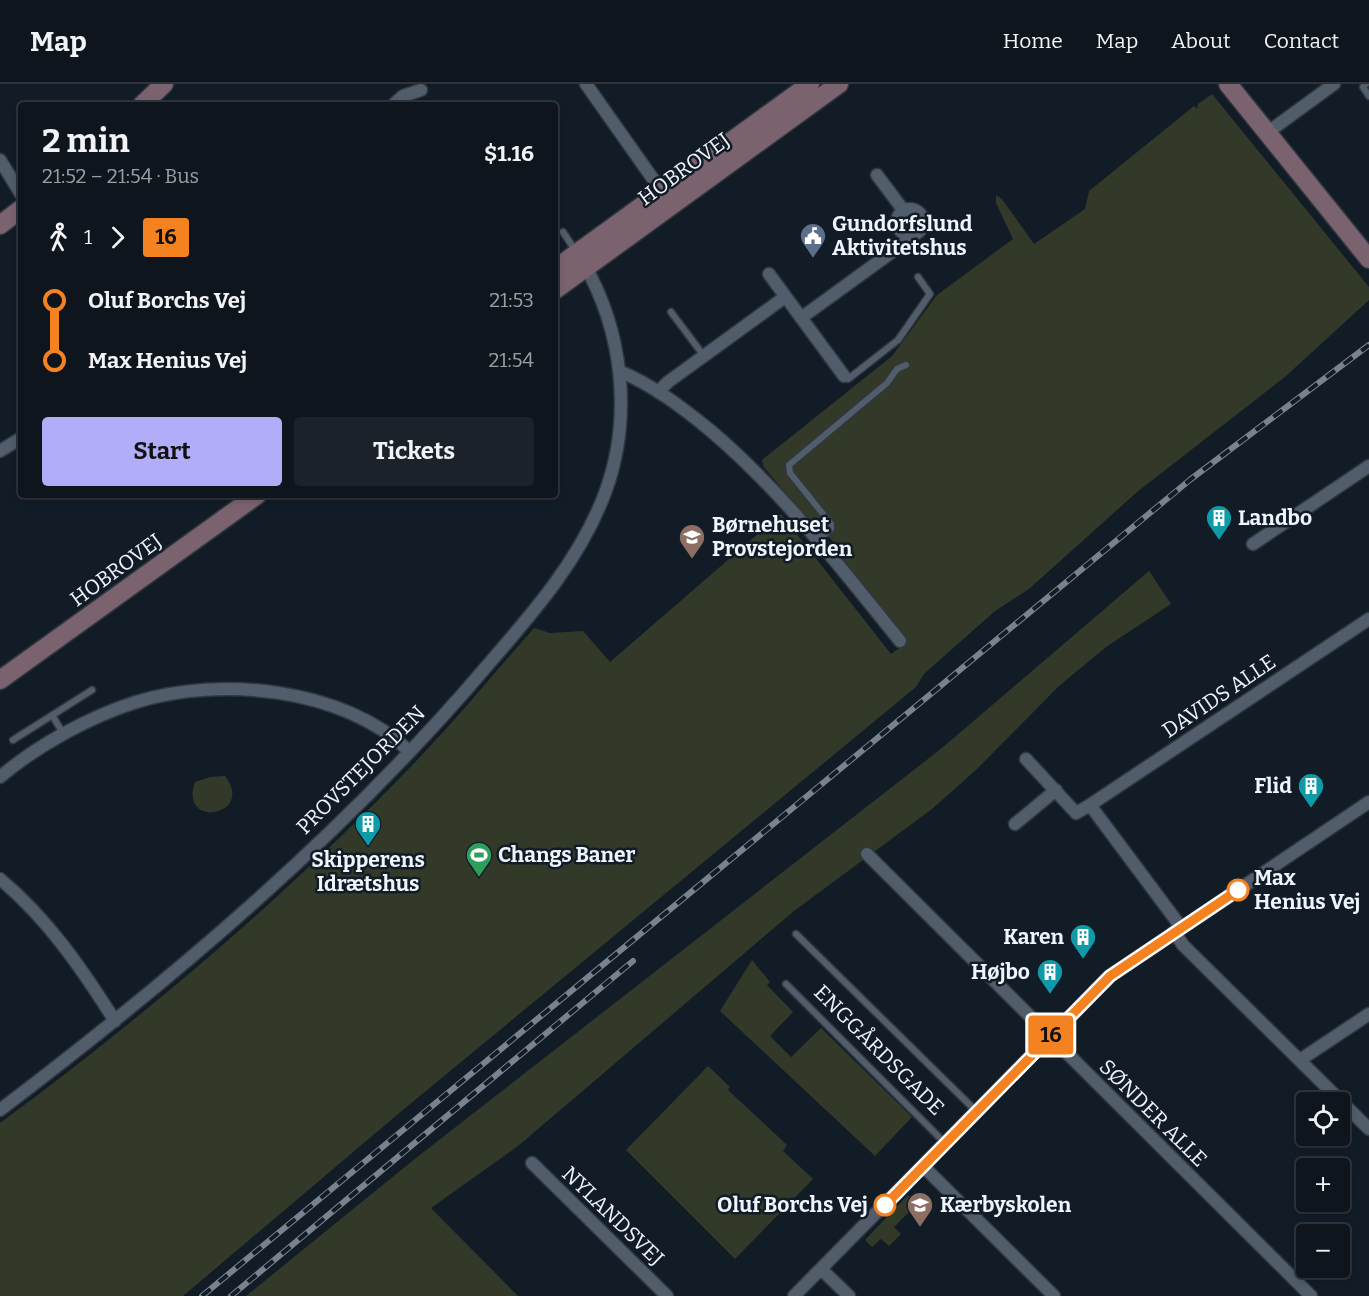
<!DOCTYPE html>
<meta charset="utf-8">
<style>
body{margin:0;font-family:Bitter,serif;background:#1c222a;color:#f1f3f6;height:100vh;display:flex;flex-direction:column;font-size:22px;white-space:nowrap}
*{box-sizing:border-box;margin:0}
p{font-size:20px;color:#9b9fa4}
.icon{flex:none;width:33px;height:33px;fill:none;stroke:currentColor;stroke-width:2;stroke-linecap:round;stroke-linejoin:round}
.map{position:relative;flex:1;overflow:hidden}
.side{position:absolute;left:18px;top:18px;width:540px;height:396px;display:flex;flex-direction:column;background:#0e151d;border-radius:6px;box-shadow:0 3px 9px #0003,0 0 0 2px #2e343b}
.side>*{flex:none}
.badge{padding:0 12px;border-radius:4px;font-size:21px;line-height:39px}
.buttons{position:absolute;left:1296px;top:1008px;display:grid;gap:12px}
.buttons a{display:grid;place-items:center;width:54px;height:54px;border-radius:6px;background:#0e151d;box-shadow:0 3px 9px #0003,0 0 0 2px #2e343b;font-size:30px}
.map>.badge{position:absolute;translate:-50% -50%;box-shadow:0 0 0 3px #fff}
.legs{display:flex;align-items:center;gap:9px;height:66px;padding:0 24px;font-size:20px}
.legs p{margin-inline-start:auto}
.headline{display:flex;align-items:center;justify-content:space-between;height:102px;padding:0 24px}
h1{font-size:33px;font-weight:700;line-height:45px}
.primary-button{display:flex;gap:12px;margin-top:auto;padding:12px 24px}
.primary-button a{flex:1;height:69px;border-radius:6px;background:#b2adf9;color:#111;font-size:24px;font-weight:700;line-height:69px;text-align:center}
.primary-button a+a{background:#1c222a;color:#f1f3f6}
ul{padding:0 24px;list-style:none}
li{display:flex;align-items:center;gap:21px;height:60px;font-size:22px}
li i{display:grid;place-items:center;width:9px;height:100%;margin:0 8px;background:currentColor}
li i::after{content:'';width:15px;height:15px;margin:-8px;border:4px solid;border-radius:50%;background:#0e151d}
li p{margin-inline-start:auto}
li:first-child i{background:linear-gradient(#0000 50%,currentColor 0)}
li:last-child i{background:linear-gradient(currentColor 50%,#0000 0)}
header{display:flex;align-items:center;gap:36px;box-sizing:border-box;height:84px;padding:0 30px;background:#0e151d;border-bottom:2px solid #2e343b}
header strong{font-size:28px}
nav{display:flex;gap:33px;margin-inline-start:auto;font-size:21px}
.map>svg:first-child{display:block}
.green{fill:#333929}
.lines{fill:none;stroke-linecap:round;stroke-linejoin:round}
.lane-casing{stroke:#31373f;stroke-width:9}
.street-casing{stroke:#31373f;stroke-width:15}
.secondary-casing{stroke:#31373f;stroke-width:21}
.lane{stroke:#515d6a;stroke-width:6}
.street{stroke:#515d6a;stroke-width:12}
.secondary{stroke:#7b626f;stroke-width:18}
.rail-casing{stroke:#7a838d;stroke-width:6}
.rail{stroke:#121c27;stroke-width:4;stroke-dasharray:11;stroke-linecap:butt}
.line-1-casing{stroke:#fff;stroke-width:14}
.line-1{stroke:#f58220;stroke-width:9}
.stop-1-dot{fill:#fff;stroke:#f58220;stroke-width:3}
.labels{text-anchor:middle;dominant-baseline:central;stroke-width:5;stroke-linejoin:round;paint-order:stroke}
.street-label{font-size:21px;fill:#eef5fd;stroke:#121c27}
.poi-label{font-size:21px;font-weight:bold;fill:#eef5fd;stroke:#121c27;text-anchor:start}
.stop-label{font-size:21px;font-weight:bold;fill:#eef5fd;stroke:#121c27;text-anchor:start}
</style>
<header>
<strong>Map</strong>
<nav><a>Home</a><a>Map</a><a>About</a><a>Contact</a></nav>
</header>
<div class="map">
<svg width="1369" height="1212" viewBox="0 0 1369 1212">
<rect width="100%" height="100%" fill="#121c27"/>
<!-- green -->
<path class="green" d="M1212 10 1369 203V216L1286 292 1137 408 1029 505 995 527 924 590 916 603 404 1025 183 1212H0V1039C149 929 292 807 420 673 460 631 496 587 534 544L550 549 583 547 610 578 781 430 891 570 905 560 832 465 835 460 820 443 815 444 763 382 762 376 892 272 937 211 1013 155 996 119V111L1002 115 1034 160 1085 125 1089 107 1194 22 1197 25 1198 20Z
M1149 487 1171 520 1106 563 1059 602 977 685 932 725 794 827 518 1062 431 1124 518 1212H246L416 1074 942 664Z
M225 692C256 732 178 746 195 698L210 693Z
M752 876 770 898 767 901 793 928 770 952 791 973 821 944 912 1033 875 1072 720 927Z
M708 982 730 1003 728 1006 787 1061 783 1067 813 1095 735 1175 626 1066Z
M908 1111 917 1120 894 1143 901 1150 889 1162 881 1155 872 1163 865 1156Z"/>
<g class="lines">
<!-- lane casing -->
<g class="lane-casing">
<path id="lane" d="M1366 0 1363 3 1369 12
M563 148 575 166
M671 228 704 272
M845 293 848 295 852 292 898 256 930 210 918 193
M818 456 831 445V440L790 389 789 381 887 299 897 285 906 281
M52 631 64 651
M13 656 92 606
M796 850 976 1027
M786 900 945 1059"/>
</g>
<!-- street casing -->
<g class="street-casing">
<path id="street" d="M586 0 665 112
M393 21 403 12 421 6
M1267 49 1334 0
M0 76 21 110
M877 91 904 127
M897 138a13 13 0 1 1 26 0a13 13 0 1 1-26 0Z
M769 190 844 292
M801 234 907 157 909 151
M619 287C653 301 683 324 711 347 784 409 840 483 900 557
M658 308 668 298 785 213
M0 367 21 354
M1253 460 1369 382
M1026 675 1076 729 1090 721
M0 693C38 661 89 633 136 618 222 592 343 604 409 667
M1015 740 1056 706
M867 770 1311 1212
M0 795C48 835 82 885 115 937
M1181 843 1090 721 1369 535
M1174 848 1183 861 1369 1045
M1300 976 1369 930
M0 1026C174 894 344 750 486 583 532 530 580 476 605 409 633 333 623 247 583 178
M532 1079 667 1212
M923 1082 1054 1212
M821 1185 849 1212
M794 1212 1110 892 1369 718"/>
</g>
<!-- secondary casing -->
<g class="secondary-casing">
<path id="secondary" d="M1228 0 1369 175
M142 21 164 0
M0 141 21 125
M555 185 810 0
M555 206 839 0
M0 596 257 411"/>
</g>
<!-- lane -->
<use href="#lane" class="lane"/>
<!-- street -->
<use href="#street" class="street"/>
<!-- secondary -->
<use href="#secondary" class="secondary"/>
<!-- rail casing -->
<g class="rail-casing">
<path id="rail" d="M202 1212 1191 395 1369 261
M231 1212 633 877"/>
</g>
<!-- rail -->
<use href="#rail" class="rail"/>
</g>
<g class="lines">
<!-- line-1 casing -->
<g class="line-1-casing">
<path id="line-1" d="M885 1121 1110 892 1238 806"/>
</g>
<!-- line-1 -->
<use href="#line-1" class="line-1"/>
</g>
<!-- icons -->
<defs>
<g id="civic-pin" transform="scale(1.35)"><path d="M0 17L-7.5 6A9.5 9.5 0 1 1 7.5 6Z" fill="#5c6f8a" stroke="#121c27"/><path d="M-.6-6.5H3V-4.5H.6V-3L4-1V1h2V6H-6V1h2V-1L-.6-3ZM-1.2 2.5V6h2.4V2.5Z" fill="#fff"/></g>
<g id="building-pin" transform="scale(1.35)"><path d="M0 17L-7.5 6A9.5 9.5 0 1 1 7.5 6Z" fill="#0f9aa8" stroke="#121c27"/><path d="M-4-6H4V6H1V3H-1V6H-4ZM-2.5-4.3h1.7v1.8h-1.7ZM.8-4.3h1.7v1.8H.8ZM-2.5-1h1.7V.8h-1.7ZM.8-1h1.7V.8H.8Z" fill="#fff"/></g>
<g id="school-pin" transform="scale(1.35)"><path d="M0 17L-7.5 6A9.5 9.5 0 1 1 7.5 6Z" fill="#8d6e63" stroke="#121c27"/><path d="M0-5L7-2L0 1L-7-2ZM-4 1L0 2.5L4 1V4Q0 6-4 4Z" fill="#fff"/></g>
<g id="stadium-pin" transform="scale(1.35)"><path d="M0 17L-7.5 6A9.5 9.5 0 1 1 7.5 6Z" fill="#2e9e5b" stroke="#121c27"/><path d="M0-5a6.5 5 0 1 0 0 10a6.5 5 0 1 0 0-10ZM-3.5-1.8h7v3.6h-7Z" fill="#fff"/></g>
</defs>
<g fill-rule="evenodd">
<use href="#civic-pin" x="813" y="152"/>
<use href="#building-pin" x="1219" y="434"/>
<use href="#school-pin" x="692" y="453"/>
<use href="#building-pin" x="1311" y="702"/>
<use href="#building-pin" x="368" y="740"/>
<use href="#stadium-pin" x="479" y="771"/>
<use href="#building-pin" x="1083" y="853"/>
<use href="#building-pin" x="1050" y="888"/>
<use href="#school-pin" x="920" y="1121"/>
</g>
<!-- markers -->
<g class="stop-1-dot">
<circle cx="1238" cy="806" r="10"/>
<circle cx="885" cy="1121" r="10"/>
</g>
<g class="labels">
<!-- street labels -->
<g class="street-label">
<text transform="translate(684 85) rotate(-36)">HOBROVEJ</text>
<text transform="translate(116 486) rotate(-36)">HOBROVEJ</text>
<text transform="translate(1219 612) rotate(-34)">DAVIDS ALLE</text>
<text transform="translate(361 686) rotate(-45)">PROVSTEJORDEN</text>
<text transform="translate(879 966) rotate(45)">ENGGÅRDSGADE</text>
<text transform="translate(1153 1029) rotate(45)">SØNDER ALLE</text>
<text transform="translate(613 1132) rotate(44)">NYLANDSVEJ</text>
</g>
<!-- poi labels -->
<g class="poi-label">
<text x="832" y="140">Gundorfslund<tspan x="832" dy="24">Aktivitetshus</tspan></text>
<text x="1238" y="434">Landbo</text>
<text x="712" y="441">Børnehuset<tspan x="712" dy="24">Provstejorden</tspan></text>
<text x="1292" y="702" text-anchor="end">Flid</text>
<text x="498" y="771">Changs Baner</text>
<text x="368" y="776" text-anchor="middle">Skipperens<tspan x="368" dy="24">Idrætshus</tspan></text>
<text x="1064" y="853" text-anchor="end">Karen</text>
<text x="1030" y="888" text-anchor="end">Højbo</text>
<text x="940" y="1121">Kærbyskolen</text>
</g>
<!-- stop labels -->
<g class="stop-label">
<text x="1254" y="794">Max<tspan x="1254" dy="24">Henius Vej</tspan></text>
<text x="868" y="1121" text-anchor="end">Oluf Borchs Vej</text>
</g>
</g>
</svg>
<div class="buttons">
<a><svg class="icon" aria-label="locate" viewBox="0 0 24 24"><circle cx="12" cy="12" r="6"/><path d="M12 2v4M12 18v4M2 12h4M18 12h4"/></svg></a>
<a>+</a>
<a>−</a>
</div>
<b class="badge" style="left:1051px;top:951px;background:#f58220;color:#111">16</b>
<section class="side">
<div class="headline"><div><h1>2 min</h1><p>21:52 – 21:54 · Bus</p></div><b>$1.16</b></div>
<div class="legs"><svg class="icon" aria-label="walk" viewBox="0 0 24 24"><circle cx="13" cy="4" r="2"/><path d="M13 8l-2 6 4 7M11 14l-3 7M7 12l3-4h3l4 4"/></svg>1<svg class="icon" aria-label="forward" viewBox="0 0 24 24"><path d="M9 5l7 7-7 7"/></svg><b class="badge" style="background:#f58220;color:#111">16</b></div>
<ul>
<li><i style="color:#f58220"></i><b>Oluf Borchs Vej</b><p>21:53</p></li>
<li><i style="color:#f58220"></i><b>Max Henius Vej</b><p>21:54</p></li>
</ul>
<div class="primary-button"><a>Start</a><a>Tickets</a></div>
</section>
</div>
